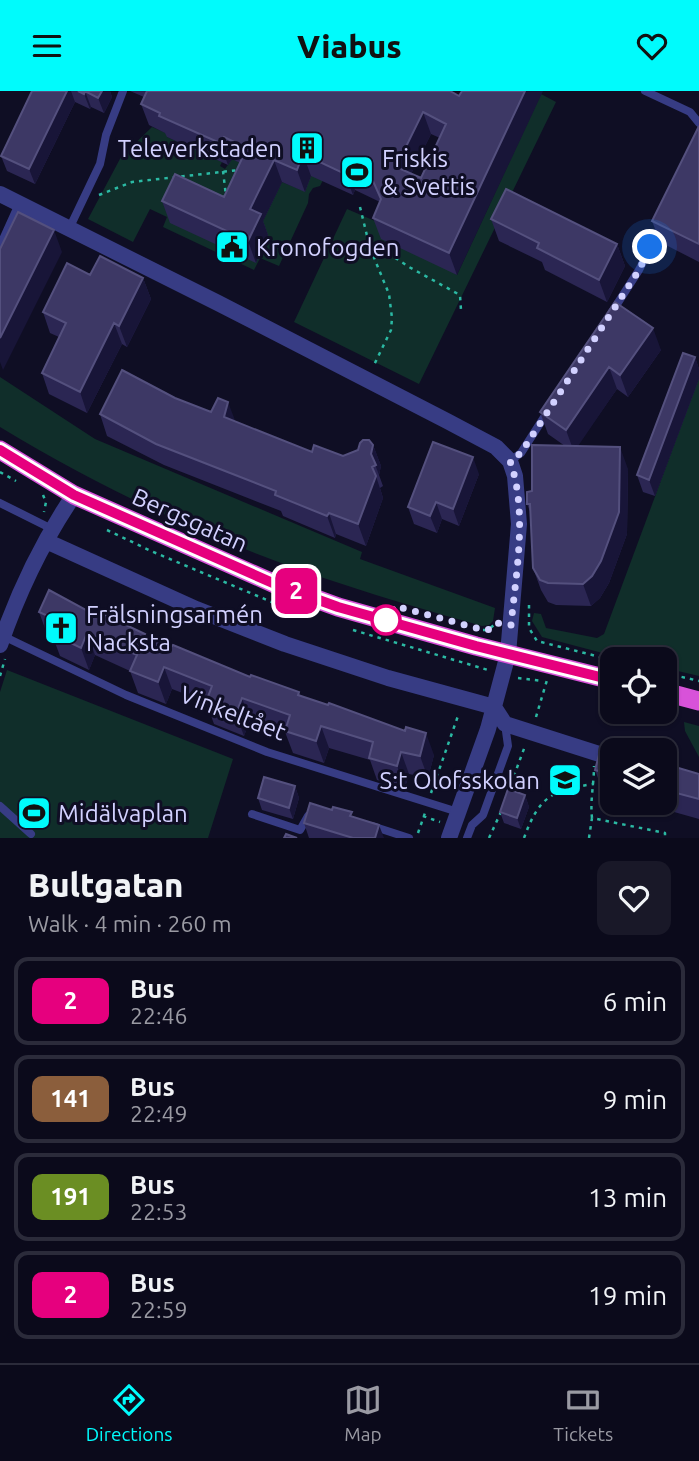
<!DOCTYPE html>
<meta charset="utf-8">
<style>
body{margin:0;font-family:Ubuntu,sans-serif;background:#191828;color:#f1f3f6;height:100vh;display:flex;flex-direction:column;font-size:26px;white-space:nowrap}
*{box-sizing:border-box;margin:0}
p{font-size:23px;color:#9a9aa3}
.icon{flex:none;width:38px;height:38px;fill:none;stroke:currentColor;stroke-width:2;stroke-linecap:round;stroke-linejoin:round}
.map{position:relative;height:747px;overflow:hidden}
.side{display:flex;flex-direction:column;background:#0b0a1b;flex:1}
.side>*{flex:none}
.badge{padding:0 14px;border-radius:10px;font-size:24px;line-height:46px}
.buttons{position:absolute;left:600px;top:556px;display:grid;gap:14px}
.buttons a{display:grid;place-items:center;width:77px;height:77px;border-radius:14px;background:#0b0a1b;box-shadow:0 2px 5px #0004,0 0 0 2px #2b2b3a;font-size:35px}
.you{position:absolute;width:35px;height:35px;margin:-18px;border:5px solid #fff;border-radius:50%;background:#1a73e8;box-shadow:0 0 0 10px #1a73e833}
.map>.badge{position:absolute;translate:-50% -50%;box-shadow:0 0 0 4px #fff}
.round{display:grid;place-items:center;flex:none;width:74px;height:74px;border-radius:14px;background:#191828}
.summary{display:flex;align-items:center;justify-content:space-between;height:119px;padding:0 28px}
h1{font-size:33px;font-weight:800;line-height:52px}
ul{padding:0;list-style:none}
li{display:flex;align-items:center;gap:21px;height:88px;margin:0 14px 10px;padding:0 14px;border:4px solid #2b2b3a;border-radius:14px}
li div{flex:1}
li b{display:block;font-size:26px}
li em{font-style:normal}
li .badge{min-width:77px;font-weight:700;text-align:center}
header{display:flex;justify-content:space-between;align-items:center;height:91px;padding:0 28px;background:#00fbfc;color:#111;font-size:32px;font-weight:800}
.dock{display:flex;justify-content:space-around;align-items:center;height:98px;border-top:2px solid #2b2b3a;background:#0b0a1b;font-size:19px;color:#9a9aa3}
.dock a{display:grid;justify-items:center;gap:4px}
.dock .on{color:#00fbfc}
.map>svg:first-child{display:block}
.green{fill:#102e2a}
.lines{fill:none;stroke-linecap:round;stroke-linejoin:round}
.path{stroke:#2bb9a3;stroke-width:2.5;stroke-dasharray:3.5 5;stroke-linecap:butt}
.service{stroke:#373c84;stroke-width:8}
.minor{stroke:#373c84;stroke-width:16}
.trunk{stroke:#d852d9;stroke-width:19}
.wall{fill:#2b2653;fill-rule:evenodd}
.shaded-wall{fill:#181538}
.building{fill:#3d3865;stroke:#54507e;stroke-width:2;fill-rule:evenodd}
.line-casing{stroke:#fff;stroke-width:16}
.line{stroke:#e6007e;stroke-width:10}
.walk{stroke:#d2d1ff;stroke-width:7;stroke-dasharray:0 12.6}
.stop-dot{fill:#fff;stroke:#e6007e;stroke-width:3.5}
.labels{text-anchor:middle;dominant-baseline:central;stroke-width:6;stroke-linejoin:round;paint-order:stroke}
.poi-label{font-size:24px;fill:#d2d1ff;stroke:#0f0e24;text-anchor:start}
.street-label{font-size:24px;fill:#d2d1ff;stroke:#0f0e24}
</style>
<header><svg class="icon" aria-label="menu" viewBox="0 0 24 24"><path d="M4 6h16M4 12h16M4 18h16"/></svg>Viabus<svg class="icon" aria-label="heart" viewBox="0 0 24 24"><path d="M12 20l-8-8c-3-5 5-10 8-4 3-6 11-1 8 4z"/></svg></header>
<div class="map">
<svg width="699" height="747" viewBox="0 0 699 747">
<rect width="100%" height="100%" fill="#0f0e24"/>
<!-- green -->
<path class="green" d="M541 3 556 11 419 293 294 231 347 118 382 133 457 184Z
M152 36 168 43 167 46 222 71 220 75 225 78 232 68 255 78 263 130 282 91 304 100 313 80 325 85 320 95 313 97 309 103 308 112 279 175 260 167 254 179 163 136 167 126 150 118 133 151 88 128 121 66Z
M0 286 95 348 362 461 360 468 495 517 493 530 489 534 482 535C434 521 386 508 339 492 221 454 106 400 0 336Z
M699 287V585L665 577V569H629L542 546 532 530 534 522 541 523 546 537 597 547 604 543Z
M7 579 233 668 208 747H0V601Z
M684 631 699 635V666L685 640Z"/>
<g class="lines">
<!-- path -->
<path class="path" d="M223 80 226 105
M99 104 132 91 239 79
M360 116 370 157 389 203 392 227 391 239 373 276
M367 148 409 176 460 204 461 219
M0 381 16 390
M43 404 46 411 44 421
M107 439 151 460 274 512
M529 514V537L537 550 612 569
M353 539 488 579
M483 539H488L495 533
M665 582 699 590
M0 585 5 568
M518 587 543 590
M536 626 547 589
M508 701 525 655
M431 702 459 622
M423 725 440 731
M592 727C590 709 594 693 594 675
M418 742 425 722
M489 747 501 721
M524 747C539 706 551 699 594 693
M589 747 592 727 665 742V747"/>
<!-- service -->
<path class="service" d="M645 0 690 21 699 32
M69 138 100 73 106 44 123 0
M0 155 19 113
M612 221 639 179 661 135
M510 370 521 362 548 320
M0 412 52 438
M3 545 126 604 267 661 458 721
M0 715 31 743
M252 723 300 739 308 725
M372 735 409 747
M467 747 472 734 483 724 508 655 505 633"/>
<!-- minor -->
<path class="minor" d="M0 103 218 212 447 330 496 356 510 370 515 385 519 433 508 563 488 638 449 747
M46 450 196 518 285 553 388 587 494 616 505 633 612 667
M0 554C18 502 42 451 74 404"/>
<!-- trunk -->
<path class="trunk" d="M0 359 74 404 275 493 338 516 476 555 612 589
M665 601 699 610"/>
</g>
<!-- wall -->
<path class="wall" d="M32 0H110L112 6 104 22 91 16 90 18 75 11 35 93 7 80 1 65Z
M130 0H451L457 184 381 148 373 127 380 111 355 99 353 104 311 85 305 101 282 91 263 130 268 144 256 172 170 132 162 110 224 106 240 72 232 68 228 74 167 46 165 42 149 34 141 13 144 6ZM431 43 440 47 421 87 411 83Z
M699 35V171L660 151 652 130Z
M491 128 617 153 625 175 607 211 545 179 542 171 499 150Z
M90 184 143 187 151 208 127 256 122 253 87 322 49 303 42 282 59 246 50 242 43 221Z
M615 211 661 259 628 306 617 298 577 355 628 378 627 443 609 492 600 507 591 515 556 514 548 511 541 499 533 477 531 423 527 413 532 400 565 355 548 343 540 321Z
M695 266 699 278V288L655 405 643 401 637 384Z
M175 307 312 361 343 365 373 354 381 375 379 384 383 395 380 397 383 407 366 455 336 443 335 447 283 425 281 420 164 374 107 345 100 323Z
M479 383 459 435 442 428 437 442 414 433 408 416Z
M39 521 95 524 171 556 250 586 299 601 300 605 434 664 428 687 409 683 405 697 377 689 370 669 329 657 324 672 293 662 285 641 250 629 244 645 214 633 206 611 172 598 166 613 138 602 130 580 95 564 89 579 60 565 53 546 47 543Z
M612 660V704L603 701 595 679Z
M665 673 699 683V728L642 712H665Z
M295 695 299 707 293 728 262 719 258 707Z
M525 704 529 716 521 738 504 732 500 721Z
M353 726 384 747H309L304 732Z"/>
<!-- shaded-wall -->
<path class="shaded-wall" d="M67 0H71L75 11 35 93 29 78Z
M85 0 91 16 90 18 84 3Z
M102 0H110L112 6 104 22 98 7Z
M525 0H543L457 184 449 162Z
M423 21 431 43 404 97 396 76Z
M224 46 232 68 228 74 220 52Z
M303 63 311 85 305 101 297 79Z
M274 69 282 91 263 130 268 144 256 172 248 150 250 118Z
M347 78 355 99 353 104 345 83Z
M54 139 62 161 3 279 0 271V247Z
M617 153 625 175 607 211 599 189Z
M143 187 151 208 127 256 119 235Z
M114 232 122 253 87 322 80 301Z
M653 237 661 259 628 306 620 284Z
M695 266 699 278V288L655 405 649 389Z
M609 276 617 298 574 361 566 339Z
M228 311 236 332 224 326Z
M373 354 381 375 379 384 371 363Z
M620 356 628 378 627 443 609 492 600 507 591 515 583 493Z
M473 366 479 383 459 435 453 418Z
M376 385 383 407 366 455 358 433Z
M436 411 442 428 437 442 430 425Z
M329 422 336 443 335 447 327 425Z
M87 542 95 564 89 579 81 557Z
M164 576 172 598 166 613 158 591Z
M242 607 250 629 244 645 236 623Z
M321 635 329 657 324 672 316 650Z
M426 642 434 664 428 687 420 665Z
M401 661 409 683 405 697 397 675Z
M295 695 299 707 293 728 289 717Z
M525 704 529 716 521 738 517 727Z
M379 734 384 747H375Z"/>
<!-- building -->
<path class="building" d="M32 0H67L29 78 1 65Z
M78 0H102L98 7 85 0 84 3Z
M147 0H450L459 5 462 0H525L449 162 373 127 381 108 373 90 347 78 345 83 303 63 297 79 274 69 250 118 261 123 248 150 162 110 175 83 224 106 247 57 224 46 220 52 159 25 160 22 141 13ZM423 21 446 33 421 87 396 76Z
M699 35V153L652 130Z
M506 98 617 153 599 189 537 157 539 152 491 128Z
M18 121 54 139 0 247V158Z
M100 165 143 187 119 235 114 232 80 301 42 282 66 232 43 221 67 172 90 184Z
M615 211 653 237 620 284 609 276 566 339 540 321Z
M683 262 695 266 649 389 637 384Z
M122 279 175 307 211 321 218 307 228 311 224 326 312 361 314 354 343 365 358 359 360 352 363 349H369L373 354 371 363 376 374 372 376 376 385 358 433 329 422 327 425 275 404 276 400 156 353 100 323Z
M433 351 473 366 453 418 436 411 430 425 408 416Z
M532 354 620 356 619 421 601 470 592 485 583 493 548 492 540 489 533 477 530 413H527V401L532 400Z
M49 499 95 524 97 520 145 543 144 545 171 556 173 554 250 586 251 584 299 601 298 604 328 614 329 612 405 640 406 636 426 642 420 665 401 661 397 675 369 667 373 651 321 635 316 650 285 640 290 624 242 607 236 623 206 611 212 595 164 576 158 591 130 580 137 564 87 542 81 557 52 543 59 530 39 521Z
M601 656 616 660H612V684L595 679Z
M665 673 699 683V708L665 699Z
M264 686 295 695 289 717 258 707Z
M508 698 525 704 517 727 500 721Z
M310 712 332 719 333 716 352 721 350 725 379 734 375 747H353L304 732Z
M286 743 297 747H284Z"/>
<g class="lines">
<!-- line casing -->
<g class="line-casing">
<path id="line" d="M0 359 74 404 275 493 338 516 476 555 612 589"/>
</g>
<!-- line -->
<use href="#line" class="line"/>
<!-- walk -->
<path class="walk" d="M386 529 395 515 484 539H488L496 532 511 534C516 482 528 420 510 370L521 362 639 179 650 156"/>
</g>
<!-- icons -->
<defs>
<g id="building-square" transform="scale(1.75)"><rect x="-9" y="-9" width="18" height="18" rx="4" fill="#00fbfc" stroke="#0f0e24"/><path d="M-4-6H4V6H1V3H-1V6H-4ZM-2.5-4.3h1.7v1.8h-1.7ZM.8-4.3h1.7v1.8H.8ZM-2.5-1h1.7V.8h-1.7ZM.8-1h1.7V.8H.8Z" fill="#111"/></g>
<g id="stadium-square" transform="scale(1.75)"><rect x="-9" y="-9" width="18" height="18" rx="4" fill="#00fbfc" stroke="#0f0e24"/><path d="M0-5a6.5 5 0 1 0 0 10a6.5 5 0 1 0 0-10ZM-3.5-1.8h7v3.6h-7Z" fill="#111"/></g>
<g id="civic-square" transform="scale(1.75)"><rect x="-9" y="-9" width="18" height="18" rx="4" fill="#00fbfc" stroke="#0f0e24"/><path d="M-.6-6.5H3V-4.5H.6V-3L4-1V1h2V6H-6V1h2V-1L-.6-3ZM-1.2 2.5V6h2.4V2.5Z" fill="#111"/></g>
<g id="church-square" transform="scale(1.75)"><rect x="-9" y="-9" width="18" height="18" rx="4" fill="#00fbfc" stroke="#0f0e24"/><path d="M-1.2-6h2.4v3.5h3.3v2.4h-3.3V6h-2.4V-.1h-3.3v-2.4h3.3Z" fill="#111"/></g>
<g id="school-square" transform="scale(1.75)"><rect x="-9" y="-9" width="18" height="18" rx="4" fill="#00fbfc" stroke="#0f0e24"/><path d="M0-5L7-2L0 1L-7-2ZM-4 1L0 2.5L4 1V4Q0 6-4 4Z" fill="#111"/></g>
</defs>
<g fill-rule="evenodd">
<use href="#building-square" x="307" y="57"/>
<use href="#stadium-square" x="357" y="81"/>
<use href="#civic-square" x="232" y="156"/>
<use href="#church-square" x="61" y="537"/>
<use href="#school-square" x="565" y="689"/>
<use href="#stadium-square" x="34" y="722"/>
</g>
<!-- markers -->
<circle class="stop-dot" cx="386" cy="529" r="14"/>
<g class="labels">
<!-- poi labels -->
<g class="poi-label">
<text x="282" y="57" text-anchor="end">Televerkstaden</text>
<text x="382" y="67">Friskis<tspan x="382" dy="28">&amp; Svettis</tspan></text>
<text x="256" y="156">Kronofogden</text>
<text x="86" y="523">Frälsningsarmén<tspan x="86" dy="28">Nacksta</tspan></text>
<text x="540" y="689" text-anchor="end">S:t Olofsskolan</text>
<text x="58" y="722">Midälvaplan</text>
</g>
<!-- street labels -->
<g class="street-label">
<text transform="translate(190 429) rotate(24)">Bergsgatan</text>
<text transform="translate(233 622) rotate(21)">Vinkeltået</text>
</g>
</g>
</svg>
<div class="buttons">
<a><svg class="icon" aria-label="locate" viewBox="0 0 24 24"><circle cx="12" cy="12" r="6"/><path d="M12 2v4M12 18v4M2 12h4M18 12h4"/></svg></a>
<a><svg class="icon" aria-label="layers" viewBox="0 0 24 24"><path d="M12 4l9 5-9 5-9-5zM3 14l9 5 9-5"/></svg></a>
</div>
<div class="you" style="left:650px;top:156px"></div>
<b class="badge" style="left:296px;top:500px;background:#e6007e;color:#fff">2</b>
</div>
<section class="side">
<div class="summary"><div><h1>Bultgatan</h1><p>Walk · 4 min · 260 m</p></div><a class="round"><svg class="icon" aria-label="heart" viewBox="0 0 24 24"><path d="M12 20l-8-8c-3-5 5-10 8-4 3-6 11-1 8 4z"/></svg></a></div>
<ul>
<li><span class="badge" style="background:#e6007e;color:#fff">2</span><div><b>Bus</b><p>22:46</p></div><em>6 min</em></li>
<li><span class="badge" style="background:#8b5e3c;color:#fff">141</span><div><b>Bus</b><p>22:49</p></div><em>9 min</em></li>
<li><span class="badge" style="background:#6b8e23;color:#fff">191</span><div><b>Bus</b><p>22:53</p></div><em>13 min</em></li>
<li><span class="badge" style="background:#e6007e;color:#fff">2</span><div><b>Bus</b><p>22:59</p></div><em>19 min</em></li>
</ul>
</section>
<nav class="dock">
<a class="on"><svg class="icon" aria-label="directions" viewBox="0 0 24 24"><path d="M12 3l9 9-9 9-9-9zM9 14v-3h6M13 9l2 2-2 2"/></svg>Directions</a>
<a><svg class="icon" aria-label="map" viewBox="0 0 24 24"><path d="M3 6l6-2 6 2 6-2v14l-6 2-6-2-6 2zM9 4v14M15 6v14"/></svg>Map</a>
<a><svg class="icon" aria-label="tickets" viewBox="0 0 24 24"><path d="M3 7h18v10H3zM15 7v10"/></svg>Tickets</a>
</nav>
